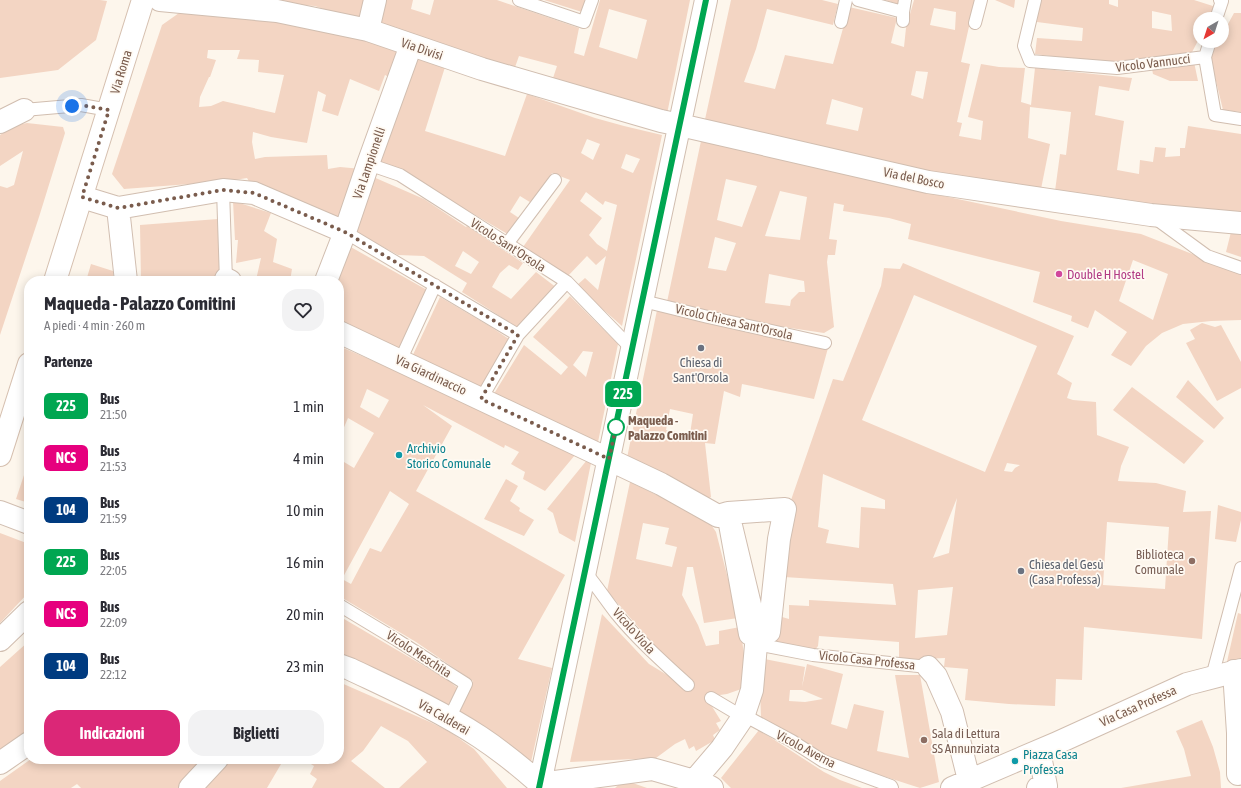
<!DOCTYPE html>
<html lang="it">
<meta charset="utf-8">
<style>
body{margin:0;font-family:"Asap Condensed",sans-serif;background:#f2f2f3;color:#2b2b33;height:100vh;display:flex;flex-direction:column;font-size:15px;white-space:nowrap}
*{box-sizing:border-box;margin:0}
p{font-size:13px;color:#7c7c81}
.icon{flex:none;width:22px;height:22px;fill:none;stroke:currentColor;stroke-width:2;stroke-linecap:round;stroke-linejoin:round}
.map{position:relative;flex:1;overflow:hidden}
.side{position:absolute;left:24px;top:276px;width:320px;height:488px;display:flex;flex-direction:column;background:#fff;border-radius:16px;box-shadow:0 2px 10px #0003}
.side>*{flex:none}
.badge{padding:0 8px;border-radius:6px;font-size:14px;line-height:26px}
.needle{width:26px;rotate:219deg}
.controls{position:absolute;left:1193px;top:12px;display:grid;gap:8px}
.controls a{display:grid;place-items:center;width:36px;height:36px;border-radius:50%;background:#fff;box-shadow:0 2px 10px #0003;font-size:20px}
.you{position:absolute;width:20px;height:20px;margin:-10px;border:3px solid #fff;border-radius:50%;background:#1a73e8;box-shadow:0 0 0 6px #1a73e833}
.map>.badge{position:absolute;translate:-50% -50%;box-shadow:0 0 0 2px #fff}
h2{padding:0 20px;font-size:15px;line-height:36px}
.round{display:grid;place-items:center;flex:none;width:42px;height:42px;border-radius:16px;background:#f2f2f3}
.headline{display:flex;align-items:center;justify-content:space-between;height:68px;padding:0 20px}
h1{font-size:19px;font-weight:700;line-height:30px}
.primary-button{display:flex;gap:8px;margin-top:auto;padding:8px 20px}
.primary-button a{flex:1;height:46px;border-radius:16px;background:#db2777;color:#fff;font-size:16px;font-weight:700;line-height:46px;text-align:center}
.primary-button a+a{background:#f2f2f3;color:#2b2b33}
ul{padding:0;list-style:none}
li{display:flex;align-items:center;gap:12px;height:52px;padding:0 20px}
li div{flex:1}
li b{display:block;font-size:15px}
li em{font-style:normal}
li .badge{min-width:44px;font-weight:700;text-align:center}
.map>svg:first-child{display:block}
.building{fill:#f3d5c3;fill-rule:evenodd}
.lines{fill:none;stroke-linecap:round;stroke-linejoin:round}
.lane-casing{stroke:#d1beb0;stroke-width:14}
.street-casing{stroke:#d1beb0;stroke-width:24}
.secondary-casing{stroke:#d6c0b0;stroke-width:24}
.lane{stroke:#fff;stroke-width:12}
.street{stroke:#fff;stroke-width:22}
.secondary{stroke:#fff;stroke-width:22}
.line-casing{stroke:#fff;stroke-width:9}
.line{stroke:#00a651;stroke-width:6}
.walk{stroke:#7a5c4d;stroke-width:4;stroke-dasharray:0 7.2}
.hotel-dot{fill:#d1479c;stroke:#fffaf3;stroke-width:1.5}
.worship-dot{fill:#6b7280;stroke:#fffaf3;stroke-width:1.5}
.stop-dot{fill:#fff;stroke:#00a651;stroke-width:2}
.culture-dot{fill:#0f9aa8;stroke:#fffaf3;stroke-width:1.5}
.education-dot{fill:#8d6e63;stroke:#fffaf3;stroke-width:1.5}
.labels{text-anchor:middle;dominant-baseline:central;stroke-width:3.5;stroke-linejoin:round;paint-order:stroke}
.street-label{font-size:13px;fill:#7a5c4d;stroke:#fffaf3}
.hotel-label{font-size:13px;fill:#b23c85;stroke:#fffaf3;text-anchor:start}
.worship-label{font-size:13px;fill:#5b616d;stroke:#fffaf3}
.stop-label{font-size:13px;font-weight:bold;fill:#7a5c4d;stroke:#fffaf3;text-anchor:start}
.culture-label{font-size:13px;fill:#0d838f;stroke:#fffaf3;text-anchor:start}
.education-label{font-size:13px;fill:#785e54;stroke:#fffaf3;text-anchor:end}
</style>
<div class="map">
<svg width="1241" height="788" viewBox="0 0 1241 788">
<rect width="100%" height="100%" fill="#fdf6ec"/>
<!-- building -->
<path class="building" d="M0 0H100L107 1 96 40 58 70 0 78Z
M254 0H370L365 20 346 17 315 6 254 1Z
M384 0H413L411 9 430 15 434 0H497L579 28 574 53 584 56 600 0H690L667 114 552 81 557 66 519 56 514 70 380 26ZM609 9 647 20 637 59 599 47Z
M544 0H585L582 12Z
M731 0H822L838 4 833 25 767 9 756 49 744 82 775 89 785 55 833 64 849 7 897 18 891 43 904 47 906 28 914 0H975L961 62 970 64 957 122 962 123 959 136 981 140 983 121 968 117 981 64 999 67 1025 68 1021 102 1031 105 1035 68 1132 78 1129 91 1099 86 1095 115 1124 121 1117 170 1139 174 1140 160 1153 162 1155 147 1166 148 1165 157 1180 156V148H1185L1188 126 1241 134V216L1055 191 1060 154 1066 155 1071 112 1030 107 1028 138 1050 144 1041 189 926 173 704 124ZM934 8 956 12 955 30 930 25ZM916 71 928 72 923 99 911 95ZM832 99 863 108 858 131 826 124Z
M885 0H899L898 4Z
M995 0H1015L1014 8Z
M1040 0H1109V4L1118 7V0H1194L1216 7 1209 19H1200V37L1191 54 1106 62 1089 61 1035 54 1037 38 1082 41 1083 28 1037 22 1038 11ZM1152 11 1171 15 1172 31 1152 28Z
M179 13 276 20 346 35 405 53 395 80 385 75 379 91 350 79 338 116 322 111 326 95 318 91 307 143 271 137 253 132 252 142 255 159 265 157 327 155 328 169 340 167 362 169 342 224 251 185 247 178 229 181 124 189 112 174 162 25ZM208 50H240L237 59 259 60 258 72 284 75 275 113 223 101 211 106 199 107 200 97 209 77H210L216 60 207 58Z
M1234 13H1241V112L1223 110 1210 56 1218 41H1222V35Z
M414 57 445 67 425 131 505 156 527 94 595 118 624 126 662 135 622 326 576 286 585 278 598 290 606 256 596 265 587 256 567 277 523 247 570 180 552 173 533 204 520 196 510 212 522 220 511 236 404 173 377 164ZM587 139 600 144 593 160 581 153ZM626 154 640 159 633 173 621 168ZM586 192 603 205 605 201 617 205 607 251 597 244 589 235 602 218 580 201Z
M1194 62 1198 81H1170L1153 74 1152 69Z
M27 123 63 127 65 133 39 217 0 335V186L7 188 14 185 23 151 0 166V135L13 126Z
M701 141 915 190 1061 221 1141 234 1241 273V320L1211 321 1183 324 1162 333 1146 346 1131 366 1111 355 1127 332 1095 310 1088 328 1071 321 1072 316 1033 302 1040 272 908 239 911 224 889 218 843 211 844 205 834 203 829 239 837 240 835 255H828L827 262 834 327 824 333 736 320 667 302ZM726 179 757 186 742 227 717 220ZM780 191 807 197 800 240 765 236ZM715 237 736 243 726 271 708 268ZM1133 260 1168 274 1153 320 1119 301ZM769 274 804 281 805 292H799L791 300 790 306 765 303Z
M371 176 424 199 466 227 467 226 523 263 518 270 509 265 500 273 492 287 511 299 536 272 557 288 520 329 462 292 467 283 424 256 398 255 352 230ZM463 251 479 262 471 274 455 266Z
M233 201 271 213 264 231 277 239 273 262 292 269 290 281H258L256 280 261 258 236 263 238 240H235Z
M218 219 219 239V281H141L140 225Z
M1232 228 1241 229V257L1226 252Z
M349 246 427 290 399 351 339 322V281H338Z
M903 263 1074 336 1057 374 1072 383 1067 398 1073 400 1096 402 1097 435 1129 447 1121 466 1118 481 1156 483 1186 491 1183 512 1211 511 1202 639 1084 627 1082 680 1056 679 1055 706 1009 704 965 700 968 669 944 667 945 658 899 660V642L819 636 818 646 815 650 776 643 774 633 775 615 789 619V605L809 606V600L896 605 893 584 784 577 791 500 833 379 843 381 881 286 884 268 900 269ZM914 295 1037 346 985 472 862 420ZM1007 463 1020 465 1015 468 1012 472 1004 471ZM823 474 885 500V509L861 507 859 548 826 543 829 530 818 527ZM957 498 949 553 933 558ZM1107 522 1169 527 1165 589 1103 585ZM953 587 947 635 915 638 918 590Z
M91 264 113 271V281H86Z
M570 296 618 344 597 447 492 397 524 345 561 375 568 367 533 337ZM583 351 593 352 586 377 573 365Z
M440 297 491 327 512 341 481 392 411 359Z
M657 310 828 348 814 399 742 384 740 397 724 391 715 444 705 443 711 497 706 500 627 458ZM670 409 693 414 690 434 666 430Z
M1202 323 1215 327 1221 325 1241 362V388L1217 401 1186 343 1195 339 1190 330Z
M339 346 433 387 575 455 545 491 523 479 525 472 511 464 519 452 505 445 504 448 423 405 452 426 416 491 565 575 518 659 552 668 531 762 458 714 357 660 339 653V616L448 680 467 696 473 681 416 642 339 596V459L354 468 374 433 348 418 339 439ZM367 389 389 400 379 418 360 407ZM390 491 409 504 381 552 370 548 351 584 342 579Z
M1188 380 1224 418 1214 429 1176 397Z
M1132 387 1204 441 1184 464 1113 410Z
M29 460V503L16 499Z
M587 460 591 463 575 542 559 533 553 513 547 509Z
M506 479 518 486 510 501 520 508 519 511 534 520 524 536 484 519Z
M630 482 708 520 716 532 738 618 704 623 693 567H687L682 595 698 625 706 646 719 644V631L740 627 747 674V687L727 694 713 696 708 700 721 721 716 723 720 730 713 735 715 740 696 751 694 746 689 749 685 739 675 744 656 758 570 762 602 614 649 664 687 687 675 667 646 636 607 591ZM643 523 669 528 665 544 677 547 672 567 636 559Z
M1218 505 1241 512V520L1236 542 1215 539Z
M0 533 29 544V592L0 623Z
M1238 613 1241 614V663L1226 666Z
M29 641V735L0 756V667Z
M759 658 805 667 802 687 807 664 843 674 831 724 847 729 854 704 884 711 877 751 909 758 895 675H920L939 782 920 788 821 756 761 718ZM790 690H802L823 699 805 702 789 701Z
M339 682 430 722 450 732 474 749 507 788H399L427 762 408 741 381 726 363 751 351 761 385 788H312L317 779 310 774 314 766 303 759H339Z
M1202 720 1213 747 1220 772 1221 788H1121L1191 776 1184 749 1176 731Z
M759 730 824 772 840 780 862 788H731L721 778Z
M31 759H212L182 788H81L77 784 71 788H0V781Z
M226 759H284L267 788H198Z
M624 780 647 788H615Z"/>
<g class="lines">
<!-- lane casing -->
<g class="lane-casing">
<path id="lane" d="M519 0 584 22 592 0
M858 0 903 12
M1035 0 1024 46 1030 61 1117 68 1205 57 1215 115 1241 119
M1216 19 1222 1 1220 0
M903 21V12L905 0
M841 22 846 0
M975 23 981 0
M1205 57 1210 41
M24 110 81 105 109 110
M368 164 400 175 567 282 632 349
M223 190 226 281
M1155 218 1207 256 1241 268
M345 232 518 335
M507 244 555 180
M643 301 708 317 825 343
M400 361 435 285
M481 399 518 335 567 282
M585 572C596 585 606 600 616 613 637 639 664 663 688 685
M339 605 397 640 466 684 449 719
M756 644 813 655 928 667
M1212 677 1241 568
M711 698 743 717 751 719 792 741 823 761 891 786 892 788"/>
</g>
<!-- street casing -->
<g class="street-casing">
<path id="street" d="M160 0 277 11 368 30 482 69 661 121 680 125 928 182 1151 215 1241 223
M368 30 375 0
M0 122 24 110
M82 197 118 208 223 190 254 193 345 232
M118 208 126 281
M226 279 230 281
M326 281 345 232 368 164 411 45
M339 332 661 484 718 516 728 513 757 634 752 690 743 717 722 748 694 781
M785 509 779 539 769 632 757 634H750L728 513Z
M0 512 29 523
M0 640 29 612
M339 665 350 669C394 690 439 710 480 737 501 751 521 767 540 784L652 769 705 784 712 788
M928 667 936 676 952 712 971 788
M1234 671 1238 733V774
M0 763 29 743
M190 788 217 759
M539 788 706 0
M952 788 1057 743 1187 684 1241 670
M1038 788 1046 786 1039 751"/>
</g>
<!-- secondary casing -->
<g class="secondary-casing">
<path id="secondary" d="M55 281 143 0
M0 455 29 364"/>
</g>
<!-- lane -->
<use href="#lane" class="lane"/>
<!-- street -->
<use href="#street" class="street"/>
<!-- secondary -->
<use href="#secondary" class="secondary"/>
</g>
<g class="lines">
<!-- line casing -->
<g class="line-casing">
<path id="line" d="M539 788 706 0"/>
</g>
<!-- line -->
<use href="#line" class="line"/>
<!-- walk -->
<path class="walk" d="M72 106 81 105 109 110 82 197 118 208 223 190 254 193 345 232 518 335 481 399 609 459 616 427"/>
</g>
<!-- markers -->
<circle class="hotel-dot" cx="1059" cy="274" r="4"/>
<g class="worship-dot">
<circle cx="701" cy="348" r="4"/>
<circle cx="1021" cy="571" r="4"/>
</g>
<circle class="stop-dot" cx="616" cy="427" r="8"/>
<g class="culture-dot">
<circle cx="399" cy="455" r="4"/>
<circle cx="1015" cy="761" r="4"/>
</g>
<g class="education-dot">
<circle cx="1192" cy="561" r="4"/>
<circle cx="924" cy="740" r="4"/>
</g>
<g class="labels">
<!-- street labels -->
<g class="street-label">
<text transform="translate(422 49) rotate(19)">Via Divisi</text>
<text transform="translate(1153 63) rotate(-7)">Vicolo Vannucci</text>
<text transform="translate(121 72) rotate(-73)">Via Roma</text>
<text transform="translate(369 163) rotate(-71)">Via Lampionelli</text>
<text transform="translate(914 178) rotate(12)">Via del Bosco</text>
<text transform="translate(508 245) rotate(33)">Vicolo Sant'Orsola</text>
<text transform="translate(734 322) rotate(13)">Vicolo Chiesa Sant'Orsola</text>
<text transform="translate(431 375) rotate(25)">Via Giardinaccio</text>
<text transform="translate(634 631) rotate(48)">Vicolo Viola</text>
<text transform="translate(419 654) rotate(33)">Vicolo Meschita</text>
<text transform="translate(867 660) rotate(6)">Vicolo Casa Professa</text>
<text transform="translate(1138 706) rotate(-24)">Via Casa Professa</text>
<text transform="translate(444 717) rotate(30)">Via Calderai</text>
<text transform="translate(806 749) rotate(28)">Vicolo Averna</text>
</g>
<!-- hotel labels -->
<g class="hotel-label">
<text x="1067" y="274">Double H Hostel</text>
</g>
<!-- worship labels -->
<g class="worship-label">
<text x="701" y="362">Chiesa di<tspan x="701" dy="15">Sant'Orsola</tspan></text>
<text x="1029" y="564" text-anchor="start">Chiesa del Gesù<tspan x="1029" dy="15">(Casa Professa)</tspan></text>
</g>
<!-- stop labels -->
<g class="stop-label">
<text x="628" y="420">Maqueda -<tspan x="628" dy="15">Palazzo Comitini</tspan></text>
</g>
<!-- culture labels -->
<g class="culture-label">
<text x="407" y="448">Archivio<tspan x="407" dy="15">Storico Comunale</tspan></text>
<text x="1023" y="754">Piazza Casa<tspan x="1023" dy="15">Professa</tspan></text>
</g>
<!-- education labels -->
<g class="education-label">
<text x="1184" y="554">Biblioteca<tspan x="1184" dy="15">Comunale</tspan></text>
<text x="932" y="733" text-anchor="start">Sala di Lettura<tspan x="932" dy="15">SS Annunziata</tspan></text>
</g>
</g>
</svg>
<div class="controls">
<a><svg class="needle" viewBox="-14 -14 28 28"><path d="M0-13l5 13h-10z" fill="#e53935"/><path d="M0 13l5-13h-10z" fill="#7c7c81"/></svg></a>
</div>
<div class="you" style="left:72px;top:106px"></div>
<b class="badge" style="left:623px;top:394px;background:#00a651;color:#fff">225</b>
<section class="side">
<div class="headline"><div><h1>Maqueda - Palazzo Comitini</h1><p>A piedi · 4 min · 260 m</p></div><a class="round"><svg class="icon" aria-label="heart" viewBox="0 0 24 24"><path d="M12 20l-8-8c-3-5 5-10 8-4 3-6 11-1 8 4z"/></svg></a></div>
<h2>Partenze</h2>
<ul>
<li><span class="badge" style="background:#00a651;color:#fff">225</span><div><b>Bus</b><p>21:50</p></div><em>1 min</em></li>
<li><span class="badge" style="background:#e6007e;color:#fff">NCS</span><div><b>Bus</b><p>21:53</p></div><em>4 min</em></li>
<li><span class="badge" style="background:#003b80;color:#fff">104</span><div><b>Bus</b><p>21:59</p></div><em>10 min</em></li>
<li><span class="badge" style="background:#00a651;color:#fff">225</span><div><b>Bus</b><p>22:05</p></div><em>16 min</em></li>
<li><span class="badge" style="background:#e6007e;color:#fff">NCS</span><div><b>Bus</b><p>22:09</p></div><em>20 min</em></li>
<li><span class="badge" style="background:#003b80;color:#fff">104</span><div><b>Bus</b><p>22:12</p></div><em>23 min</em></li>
</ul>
<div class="primary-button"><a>Indicazioni</a><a>Biglietti</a></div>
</section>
</div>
